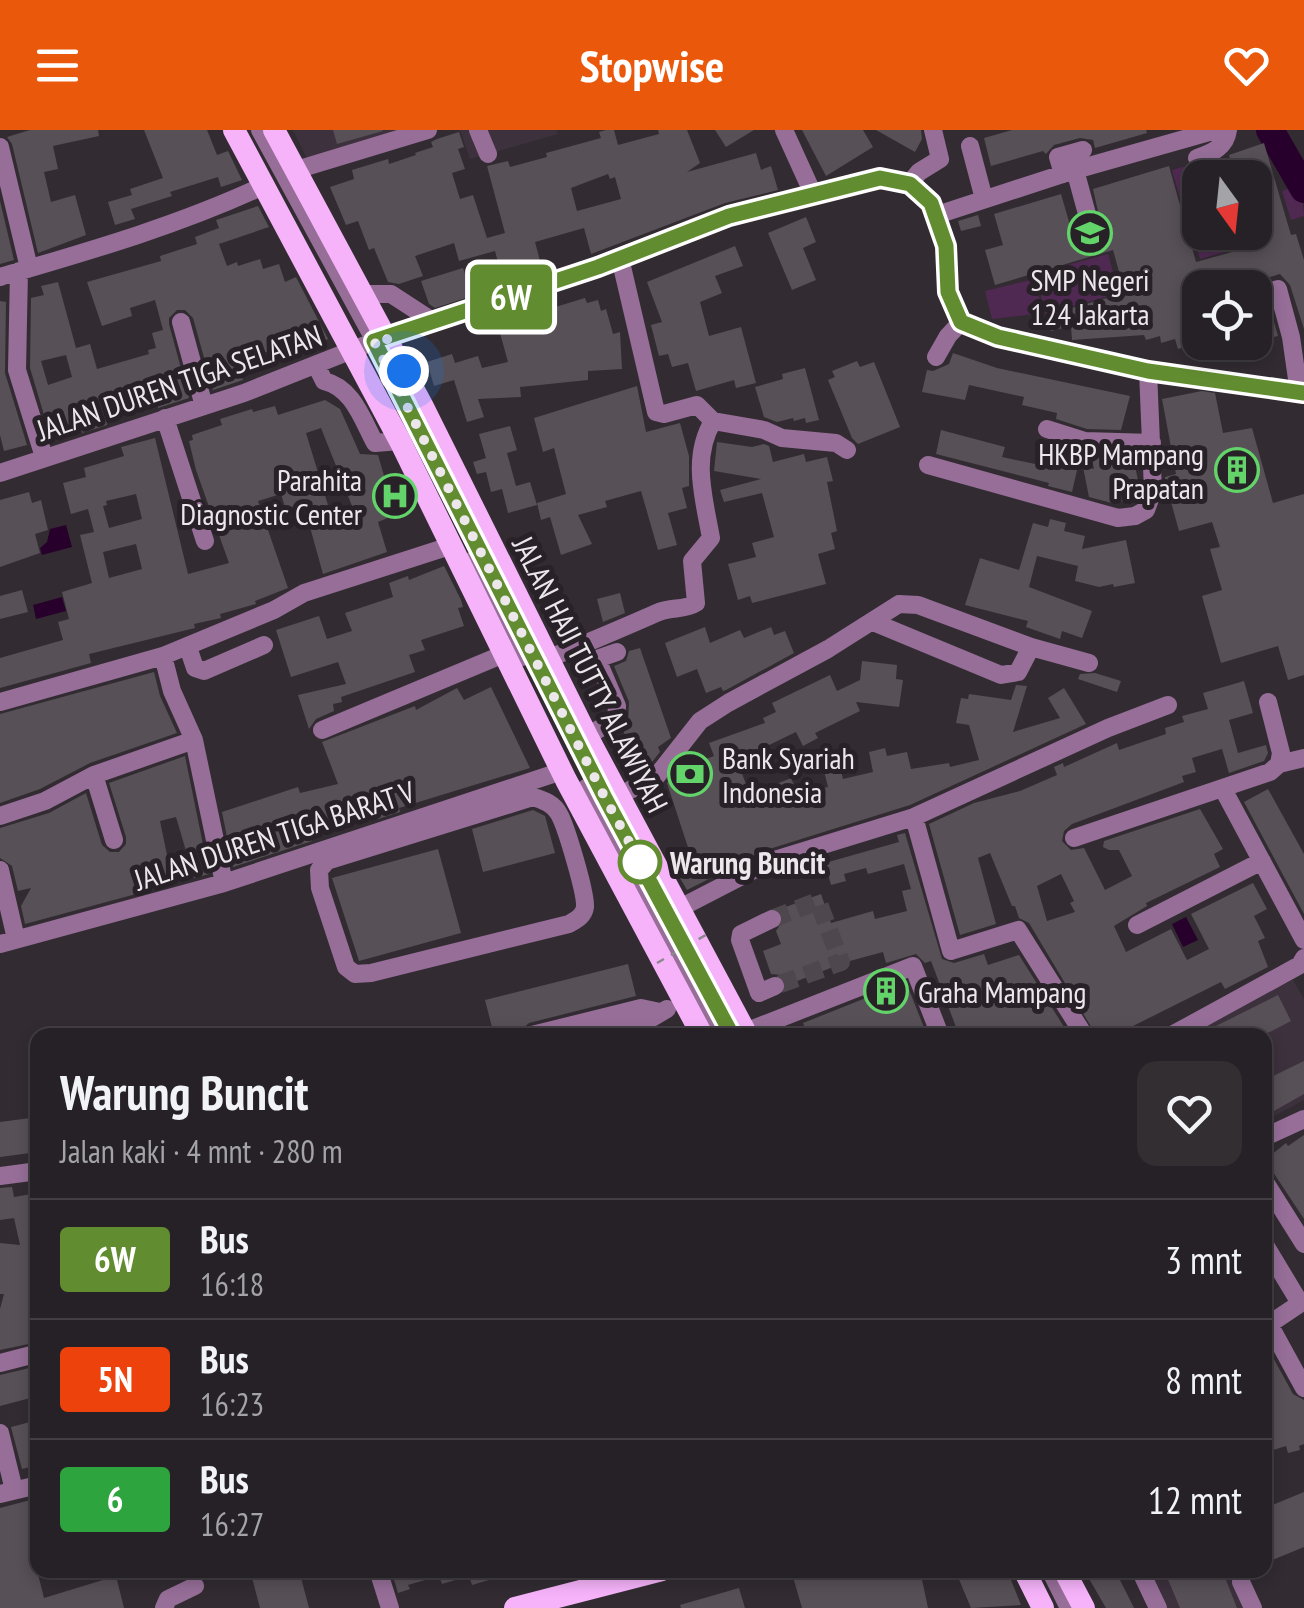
<!DOCTYPE html>
<html lang="id">
<meta charset="utf-8">
<style>
body{margin:0;font-family:"PT Sans Narrow",sans-serif;background:#322e32;color:#f1f3f6;height:100vh;display:flex;flex-direction:column;font-size:38px;white-space:nowrap}
*{box-sizing:border-box;margin:0}
p{font-size:32px;color:#a4a3a7}
.icon{flex:none;width:55px;height:55px;fill:none;stroke:currentColor;stroke-width:2;stroke-linecap:round;stroke-linejoin:round}
.map{position:relative;flex:1;overflow:hidden}
.details{position:absolute;left:30px;top:898px;width:1242px;height:550px;display:flex;flex-direction:column;background:#262126;border-radius:20px;box-shadow:0 5px 15px #0003,0 0 0 2px #423e43}
.details>*{flex:none}
.badge{padding:0 20px;border-radius:8px;font-size:35px;line-height:65px}
.needle{width:65px;rotate:165deg}
.fabs{position:absolute;left:1182px;top:30px;display:grid;gap:20px}
.fabs a{display:grid;place-items:center;width:90px;height:90px;border-radius:20px;background:#262126;box-shadow:0 5px 15px #0003,0 0 0 2px #423e43;font-size:50px}
.you{position:absolute;width:50px;height:50px;margin:-25px;border:8px solid #fff;border-radius:50%;background:#1a73e8;box-shadow:0 0 0 15px #1a73e833}
.map>.badge{position:absolute;translate:-50% -50%;box-shadow:0 0 0 5px #fff}
.round{display:grid;place-items:center;flex:none;width:105px;height:105px;border-radius:20px;background:#322e32}
.headline{display:flex;align-items:center;justify-content:space-between;height:170px;padding:0 30px}
h1{font-size:48px;font-weight:700;line-height:75px}
ul{padding:0;list-style:none}
li{display:flex;align-items:center;gap:30px;height:120px;padding:0 30px;border-top:2px solid #423e43}
li div{flex:1}
li b{display:block;font-size:38px}
li em{font-style:normal}
li .badge{min-width:110px;font-weight:700;text-align:center}
header{display:flex;justify-content:space-between;align-items:center;height:130px;padding:0 30px;background:#ea580c;color:#fff;font-size:45px;font-weight:700}
.map>svg:first-child{display:block}
.built{fill:#3c313d}
.green{fill:#502953}
.water{fill:#28002c}
.lines{fill:none;stroke-linecap:round;stroke-linejoin:round}
.river{stroke:#28002c;stroke-width:28}
.building{fill:#575057;fill-rule:evenodd}
.minor-tunnel{stroke:#4e484e;stroke-width:18;stroke-dasharray:18 9;stroke-linecap:butt}
.minor{stroke:#966e98;stroke-width:18}
.major{stroke:#f6b3fa;stroke-width:22}
.path-bridge{stroke:#8d888d;stroke-width:2.5;stroke-dasharray:8 8;stroke-linecap:butt}
.line-casing{stroke:#fff;stroke-width:22}
.line{stroke:#628c30;stroke-width:15}
.walk{stroke:#ebe7eb;stroke-width:10;stroke-dasharray:0 18}
.stop-dot{fill:#fff;stroke:#628c30;stroke-width:5}
.labels{text-anchor:middle;dominant-baseline:central;stroke-width:10;stroke-linejoin:round;paint-order:stroke}
.poi-label{font-size:30px;fill:#ebe7eb;stroke:#282228;text-anchor:end}
.street-label{font-size:30px;fill:#ebe7eb;stroke:#282228}
.stop-label{font-size:30px;font-weight:bold;fill:#ebe7eb;stroke:#282228;text-anchor:start}
</style>
<header><svg class="icon" aria-label="menu" viewBox="0 0 24 24"><path d="M4 6h16M4 12h16M4 18h16"/></svg>Stopwise<svg class="icon" aria-label="heart" viewBox="0 0 24 24"><path d="M12 20l-8-8c-3-5 5-10 8-4 3-6 11-1 8 4z"/></svg></header>
<div class="map">
<svg width="1304" height="1478" viewBox="0 0 1304 1478">
<rect width="100%" height="100%" fill="#322c32"/>
<!-- built -->
<path class="built" d="M293 0H428L312 39Z
M460 0H556L558 4 470 29Z
M1293 850 1304 869V970L1265 991V905H1174Z
M1150 1440H1238L1253 1478H1167Z"/>
<!-- green -->
<path class="green" d="M1211 29 1216 47 1200 48V102L1204 103 1191 106 1172 40Z
M1301 55 1304 86 1291 90 1282 61Z
M1215 103H1238L1242 117 1200 129 1194 109Z
M1108 124 1119 163 1046 184 1035 144Z
M1034 149 1043 183 992 189 985 161Z"/>
<!-- water -->
<path class="water" d="M66 395 72 417 42 425 40 418 47 412 50 399Z
M62 467 66 481 36 489 33 475Z
M1186 787 1198 810 1183 817 1172 794Z"/>
<g class="lines">
<!-- river -->
<path class="river" d="M1270 0 1304 59"/>
</g>
<!-- building -->
<path class="building" d="M30 0H98L99 6 53 16 58 39 44 42 51 72 75 65 86 105 38 123 12 14 7 7Z
M144 0H207L217 25 228 21 242 50 221 57 218 47 170 62 172 66 131 79 135 89 115 95 108 72 132 65 130 59 163 48Z
M333 0H382L383 1 337 14Z
M606 0H614L618 15 659 4 658 0H687L700 33 687 42 756 23 761 40 771 36 778 60 725 73 591 124 584 98 535 112 543 142 504 155 495 121 459 131 454 113 415 126 423 146 399 154 388 152 374 118 369 120 358 91 346 95 330 57 354 49 352 40 388 29 389 34 416 25 415 23 433 17 431 12 437 9 459 2 464 17 458 19 465 39 452 43 460 69 473 65 487 108 505 103 487 36 508 31 510 37 547 27 546 23 601 8 599 2ZM608 44 610 49 615 47 621 69 577 81 571 58Z
M715 0H754L726 17Z
M802 0H863L873 17 826 46Z
M876 0H921L922 9 915 22Z
M1012 0H1146L1147 3 1095 18 1093 10 1080 8 1054 15 1046 24 1043 21 991 36 984 8Z
M1264 13 1291 105 1296 104 1304 130V199L1290 155 1280 144 1233 158H1200V217L1188 221 1187 216 1178 219 1175 209 1161 213 1160 206 1146 210 1144 205 1072 210 1071 196 1051 201 1047 185 1125 163 1113 120 995 155 985 120 1003 115 994 84 1061 64 1070 95 1078 93 1089 96 1099 86 1093 59 1169 36 1196 132 1254 116 1251 102H1255V48H1235L1229 25Z
M0 71 14 130 0 134Z
M258 76 269 97 219 114 227 136 237 132 238 136 260 129 263 139 279 134 285 152 296 147 328 209 317 214 314 207 237 231 243 250 213 260 193 188 185 180H177L169 188V194L189 268 158 278 155 266 117 277 118 281 105 285 107 295 82 303 80 295 50 305 30 238 31 168 44 165 41 156 58 152 76 218 90 214 97 239 149 224 148 220 156 218 152 203 163 200 155 170 130 178 132 186 102 196 87 152 161 131 160 126 197 114 195 107 219 98 216 90ZM66 225 72 247 48 255 41 231Z
M978 85 981 96 961 101 958 91Z
M806 87 816 112 803 118 816 150 792 160 768 103Z
M735 116 743 136 715 146 722 163 700 172 709 206 741 197 756 253 736 258 734 250 696 261 688 233 672 237 668 224 659 226 651 195 662 192 647 152Z
M463 138 472 166 435 178 429 174 421 151Z
M585 168 587 173 598 170 601 181 606 179 613 204 620 202 622 239 588 241V250L520 257 521 267 478 269 484 287 467 292 454 250 434 256 427 232 452 224 455 233 478 226 482 238 508 232 498 196 553 181 552 178Z
M0 171 6 172 5 243 27 315 4 321 0 305Z
M1269 175 1278 206 1255 212V178Z
M1200 212H1237V216L1204 225Z
M953 223 997 238 1130 266 1121 300 1087 299 1056 289 1057 283 1022 275 1024 267 969 255 965 270 922 262 927 240 933 241 949 234Z
M857 231 860 237 874 232 900 297 858 314 852 308 828 250 835 247 832 241Z
M805 238 819 290 806 293 805 288 794 291 793 288 777 292 764 287 755 257 783 249 782 244Z
M637 256 646 302 680 293 689 326V356L682 358 687 378 668 383 677 415 658 420 641 361 605 371 607 377 578 385 592 414 561 425 550 387 541 390 537 373 566 364 554 318 543 322 534 288Z
M1202 261 1215 263 1223 303 1252 298 1273 373 1304 364V545L1288 550 1278 516 1221 533 1202 466 1222 460 1210 419 1220 417 1212 392 1179 401 1165 350V347L1176 344 1162 269Z
M325 270 340 279 360 324 378 325 385 349 376 352 390 387 378 392 387 422 323 444 305 379 287 384 281 364 258 371 288 458 255 471 256 474 220 484 221 488 194 494 195 498 89 524 91 533 0 558V528L63 510 58 492 69 489 62 462 92 453 80 405 94 402 88 379 71 384 63 353 86 347 84 338 124 326 121 317 155 308 188 444 229 433 196 340 189 311 193 310 192 305 222 295 220 289 252 279 253 282 275 276 278 285ZM321 298 358 391 335 398 306 303ZM136 364 142 389 109 398 103 376 107 375 106 371ZM136 414 142 439 109 448 103 422Z
M510 296 517 320 507 323 516 356 530 352 537 375 508 383 502 359 491 362 486 342 477 344 473 332 486 328 479 304Z
M941 300 1005 317 1002 327 1035 334 1037 327 1078 336 1072 362 1048 356 1049 353 936 324Z
M717 312 752 317 764 314 769 316 773 332 804 324 806 332 827 327 833 351 827 352 837 401 831 403 835 419 818 424 826 454 752 473 750 466 738 470 728 434 756 427 752 413 774 407 762 363 724 372 720 360 761 349 714 341Z
M1091 324 1133 325 1140 361 1137 369 1112 373 1089 367 1083 337 1094 339Z
M29 362 32 373 41 370 48 400 35 404 40 423 0 437V370Z
M1050 389 1066 393 1064 401 1085 406 1082 419 1126 410 1135 453 1114 457 1113 454 1099 457 1075 451 1078 436 1037 426 1029 457 1092 481 1082 508 1062 501 1060 509 1026 497 1028 491 965 475 980 428 1019 440 1033 393 1048 397Z
M444 436 461 470 463 477 458 478 464 496 421 510 425 520 409 525 415 542 341 567 342 572 333 574 334 581 316 589 309 599 298 565 346 554 338 532 291 547 276 500 319 486 327 509 352 501 345 483 393 467 389 453 408 446 409 450Z
M22 460 28 482 0 489V466Z
M620 463 625 483 603 492 597 469Z
M705 497 710 513 740 500 744 508 771 497 774 505 785 501 794 523 726 560 723 561 721 557 706 563 697 539 677 547 665 513Z
M640 518 671 608 658 617 660 622 648 637 636 643 623 599 628 596 629 572 614 536 626 531 629 521Z
M862 531 897 535 896 549 903 550 899 577 856 572 860 581 815 603 818 608 803 616 796 602 765 617 767 623 738 633 750 665 791 648 798 664 828 657 821 629 837 625 843 649 873 642 869 622 885 618 887 626 907 622 911 639 949 633 950 637 979 630 969 595 956 593 961 568 968 569 969 564 1011 570 1016 555 1027 556 1013 602 1060 588 1048 568 1064 558 1086 594 910 675 766 720 687 760 680 748 696 742 667 653 678 639 714 626 709 613 765 593 763 588 776 582 772 573 830 545 837 561 860 550Z
M154 542 160 566 177 603 90 633 40 659 0 673V584Z
M1095 543 1121 551 1117 562 1078 549 1080 544Z
M1244 551 1253 583 1229 590 1238 623 1266 615 1268 623 1264 631 1229 643 1222 619 1192 628 1196 642 1182 646 1184 652 1072 694 1064 701 1062 711 1071 720 1084 718 1105 760 1132 746 1119 720H1109L1103 717 1104 711 1200 679 1223 719 1214 724 1220 737 1146 773 1147 776 1114 796 1126 822 1171 799 1187 830 1209 819 1191 784 1253 753 1267 779 1254 786 1265 808 1258 811 1268 837 1225 859 1221 852 1123 901 1124 905H1096L1029 793 1019 788 1015 776H1012L990 723 978 728 996 794 960 805 929 694 974 673 1020 661 1057 645 1054 637 1063 633 1064 637 1117 613 1119 620 1166 604 1165 598 1184 592 1182 586 1208 579 1203 563ZM1061 744 1074 771 1070 773 1075 782 1047 791 1037 756Z
M491 557 530 638 399 678 400 682 378 689 376 684 349 691 351 697 310 706 312 711 233 737 222 682 298 657 300 663 338 654 322 612 415 576 416 580 457 558 464 570Z
M185 626 209 744 194 748 176 687 160 691 173 754 25 794 21 776 31 758 18 761 12 736 0 728V698L49 683 86 663 102 715 110 722H119L126 714V707L109 653Z
M1268 659 1304 724V784L1244 672Z
M533 680 545 686 555 723 483 742 472 699Z
M905 703 942 829 954 833 984 824 988 835 1019 825 1069 905H959L931 831 925 833 916 824 886 833 883 822 846 832 787 855 782 845 771 844 763 821 781 814 776 801 784 789 780 779 821 764 831 793 873 781 875 789 907 781 902 761 911 759 904 734 868 744 866 738 844 744 846 751 831 755 825 733 899 712 897 705Z
M438 719 461 803 359 831 332 748Z
M628 834 636 866 529 893 520 901 494 905 485 870Z
M906 852 927 905H808L803 893Z
M1278 865 1291 891 1264 905H1198Z
M1304 931V964L1265 986V950Z
M38 987V1022L0 1027V992Z
M1304 1005V1089L1265 1030 1286 1013 1288 1016Z
M12 1057 14 1067 38 1063V1212L0 1220V1179L4 1164H0V1113L20 1115 14 1088 0 1090V1058Z
M1265 1213 1293 1264 1304 1270V1314L1299 1316 1300 1320 1288 1323 1286 1316 1267 1322 1265 1315Z
M38 1236V1266L0 1276V1245Z
M38 1290V1335L22 1339 11 1297Z
M1304 1362V1417L1265 1433V1378Z
M38 1368V1444L44 1468 116 1446 124 1478H0V1378Z
M250 1440H299L309 1478H260Z
M391 1440H486L489 1450 472 1455 469 1446 442 1454 439 1446 408 1455 410 1459 398 1463Z
M791 1440H920L928 1478H802Z
M955 1440H1007L1021 1475 971 1478Z
M1084 1440H1128L1129 1446 1120 1450 1134 1478H1106Z
M1164 1440H1239L1226 1450 1237 1478H1180Z
M739 1458 745 1478H681L680 1475Z"/>
<g class="lines">
<!-- minor-tunnel -->
<path class="minor-tunnel" d="M772 789 818 771 841 832 775 856"/>
<!-- minor -->
<path class="minor" d="M260 0 375 211 493 443
M478 0 488 24
M784 0 814 66
M970 16 984 69
M0 17 29 138
M1197 28C1212 23 1226 17 1228 0
M296 40 428 0
M1075 40 1087 84
M1063 44 1058 27 1083 20
M910 53 919 42 940 29 933 0
M937 85 1075 40 1216 0
M620 128 656 282 664 284 697 275 713 291 764 300 782 308 836 313 847 320
M19 141 17 240 44 327
M0 147C89 121 180 95 265 55
M362 164H391L434 192
M1255 166 1278 159 1291 207 1299 263
M181 192 204 276
M936 227 948 206 961 192
M316 235 324 251C353 258 362 289 375 313L400 311
M165 288 205 411
M1047 299 1085 311 1152 313
M928 335 1118 388 1135 386 1146 380 1153 361 1148 241
M0 343 244 263 375 211 556 151 729 85 880 49 910 53 931 73 946 116 948 162 961 192 998 207 1148 241 1304 263
M473 430 522 527
M873 492 1001 545 1018 542 1031 517
M525 506 603 666 733 905
M188 517 195 538 204 541 264 515
M163 526 172 561 194 610 224 753
M549 528C586 514 622 498 659 482 672 477 685 480 696 473L692 431 711 408C704 368 691 328 713 291
M0 572 163 526 274 480 304 463 450 416
M322 600 504 524
M587 606 616 589 617 576 597 529 617 522
M1279 634 1304 628
M94 645 114 710
M586 658 718 905
M1223 659 1304 810
M618 666 656 647 700 591 728 573 828 519 899 474 918 475 1031 517 1089 533
M533 667C544 670 554 674 559 684 566 696 586 763 585 777 584 786 576 790 569 794L371 843 355 844 346 837 320 758 319 740 327 731Z
M0 686 45 671 94 645 194 610
M914 687 951 821 1018 800 1084 905
M1074 708 1270 642 1279 634 1281 623 1268 572
M0 740 16 809
M678 779 771 731 914 687 1108 598 1168 575
M772 789 741 804 740 810 759 863 775 856
M1137 795 1262 731
M0 814 224 753 562 641
M745 902 913 836 940 905
M532 905 641 878 660 882
M592 905 645 892 667 879
M1172 905 1300 835 1304 828
M1265 1007 1304 989
M0 1046 38 1041
M1265 1052 1304 1114
M1265 1115 1300 1173
M1269 1194 1304 1258
M1265 1197 1304 1171
M0 1233 35 1224
M0 1303 14 1360
M0 1364 38 1355
M378 1440 390 1478
M1050 1440 1069 1478
M1140 1440 1158 1478
M1241 1452 1253 1478
M164 1478 168 1469 195 1456"/>
<!-- major -->
<path class="major" d="M234 0 400 311 566 650 702 905
M274 0 422 275 587 606 747 905
M1024 1440 1043 1478
M1064 1440 1084 1478
M515 1478 662 1440"/>
<!-- path-bridge -->
<path class="path-bridge" d="M657 833 711 802"/>
</g>
<g class="lines">
<!-- line casing -->
<g class="line-casing">
<path id="line" d="M732 905 604 666 374 211 598 137 729 86 880 48 910 54 931 73 946 116 948 162 961 192 998 207 1148 241 1304 263"/>
</g>
<!-- line -->
<use href="#line" class="line"/>
<!-- walk -->
<path class="walk" d="M404 241 386 207 374 211 604 666 640 732"/>
</g>
<!-- icons -->
<defs>
<g id="school-ring" transform="scale(2.25)"><circle r="9.5" fill="#282228" stroke="#63d469" stroke-width="1.5"/><path d="M0-5L7-2L0 1L-7-2ZM-4 1L0 2.5L4 1V4Q0 6-4 4Z" fill="#63d469"/></g>
<g id="building-ring" transform="scale(2.25)"><circle r="9.5" fill="#282228" stroke="#63d469" stroke-width="1.5"/><path d="M-4-6H4V6H1V3H-1V6H-4ZM-2.5-4.3h1.7v1.8h-1.7ZM.8-4.3h1.7v1.8H.8ZM-2.5-1h1.7V.8h-1.7ZM.8-1h1.7V.8H.8Z" fill="#63d469"/></g>
<g id="hospital-ring" transform="scale(2.25)"><circle r="9.5" fill="#282228" stroke="#63d469" stroke-width="1.5"/><path d="M-5-5h3v3.5h4V-5h3V5h-3V1.5h-4V5h-3Z" fill="#63d469"/></g>
<g id="bank-ring" transform="scale(2.25)"><circle r="9.5" fill="#282228" stroke="#63d469" stroke-width="1.5"/><path d="M-6-4H6V4H-6ZM0-2.3a2.3 2.3 0 1 0 0 4.6a2.3 2.3 0 1 0 0-4.6Z" fill="#63d469"/></g>
</defs>
<g fill-rule="evenodd">
<use href="#school-ring" x="1090" y="103"/>
<use href="#building-ring" x="1237" y="340"/>
<use href="#hospital-ring" x="395" y="366"/>
<use href="#bank-ring" x="690" y="644"/>
<use href="#building-ring" x="886" y="861"/>
</g>
<!-- markers -->
<circle class="stop-dot" cx="640" cy="732" r="20"/>
<g class="labels">
<!-- poi labels -->
<g class="poi-label">
<text x="1090" y="149" text-anchor="middle">SMP Negeri<tspan x="1090" dy="34">124 Jakarta</tspan></text>
<text x="1204" y="323">HKBP Mampang<tspan x="1204" dy="34">Prapatan</tspan></text>
<text x="362" y="349">Parahita<tspan x="362" dy="34">Diagnostic Center</tspan></text>
<text x="722" y="627" text-anchor="start">Bank Syariah<tspan x="722" dy="34">Indonesia</tspan></text>
<text x="918" y="861" text-anchor="start">Graha Mampang</text>
</g>
<!-- street labels -->
<g class="street-label">
<text transform="translate(179 252) rotate(-19)">JALAN DUREN TIGA SELATAN</text>
<text transform="translate(591 544) rotate(63)">JALAN HAJI TUTTY ALAWIYAH</text>
<text transform="translate(274 705) rotate(-18)">JALAN DUREN TIGA BARAT V</text>
</g>
<!-- stop labels -->
<g class="stop-label">
<text x="670" y="732">Warung Buncit</text>
</g>
</g>
</svg>
<div class="fabs">
<a><svg class="needle" viewBox="-14 -14 28 28"><path d="M0-13l5 13h-10z" fill="#e53935"/><path d="M0 13l5-13h-10z" fill="#a4a3a7"/></svg></a>
<a><svg class="icon" aria-label="locate" viewBox="0 0 24 24"><circle cx="12" cy="12" r="6"/><path d="M12 2v4M12 18v4M2 12h4M18 12h4"/></svg></a>
</div>
<div class="you" style="left:404px;top:241px"></div>
<b class="badge" style="left:511px;top:167px;background:#628c30;color:#fff">6W</b>
<section class="details">
<div class="headline"><div><h1>Warung Buncit</h1><p>Jalan kaki · 4 mnt · 280 m</p></div><a class="round"><svg class="icon" aria-label="heart" viewBox="0 0 24 24"><path d="M12 20l-8-8c-3-5 5-10 8-4 3-6 11-1 8 4z"/></svg></a></div>
<ul>
<li><span class="badge" style="background:#628c30;color:#fff">6W</span><div><b>Bus</b><p>16:18</p></div><em>3 mnt</em></li>
<li><span class="badge" style="background:#ee420d;color:#fff">5N</span><div><b>Bus</b><p>16:23</p></div><em>8 mnt</em></li>
<li><span class="badge" style="background:#2ea43f;color:#fff">6</span><div><b>Bus</b><p>16:27</p></div><em>12 mnt</em></li>
</ul>
</section>
</div>
